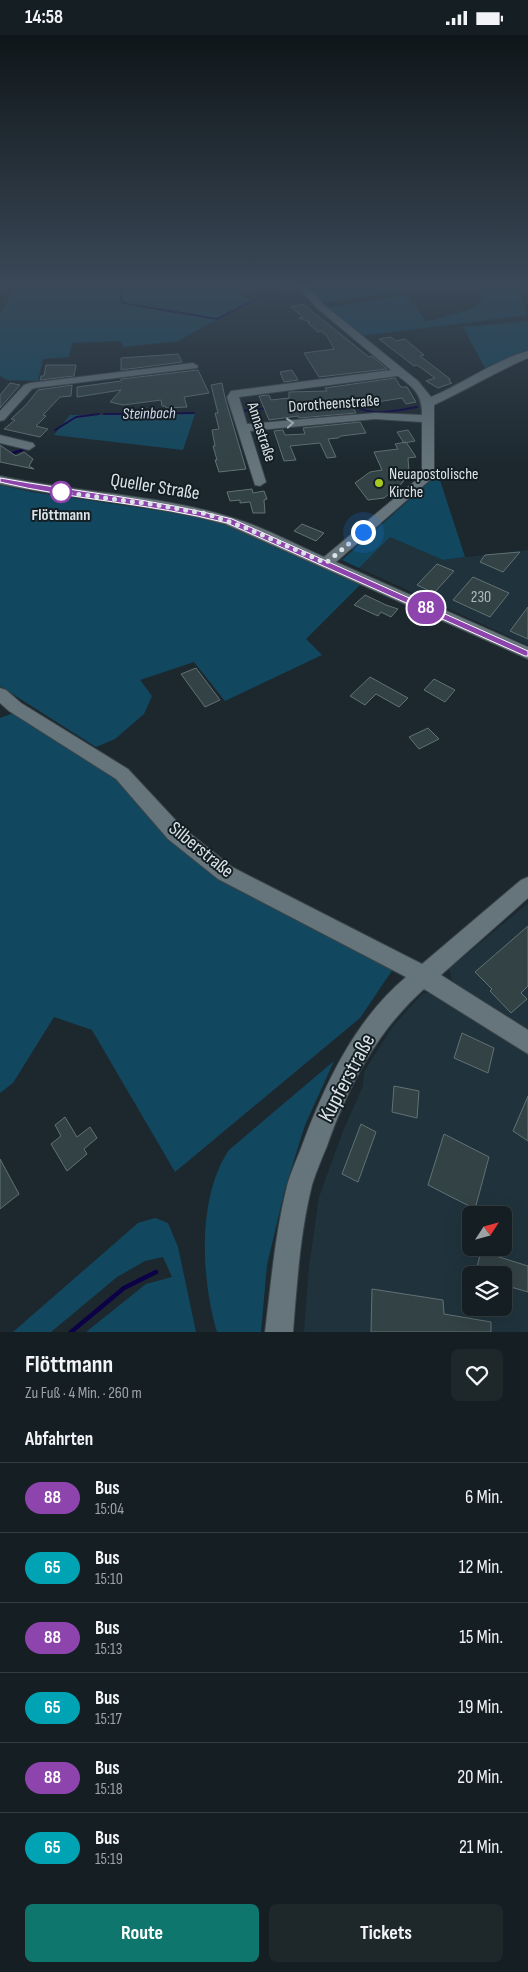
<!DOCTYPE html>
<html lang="de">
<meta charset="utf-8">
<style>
body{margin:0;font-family:"Sofia Sans Condensed",sans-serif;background:#1e272a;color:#f1f3f6;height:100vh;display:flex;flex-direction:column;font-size:19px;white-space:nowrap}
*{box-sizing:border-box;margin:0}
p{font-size:16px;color:#9da2a5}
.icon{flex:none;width:28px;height:28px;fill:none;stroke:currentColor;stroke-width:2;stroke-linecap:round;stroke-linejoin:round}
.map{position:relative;height:1297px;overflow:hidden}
.drawer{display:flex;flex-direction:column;background:#151e22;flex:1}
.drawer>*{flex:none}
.badge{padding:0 10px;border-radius:16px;font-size:18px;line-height:32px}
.needle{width:32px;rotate:54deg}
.tools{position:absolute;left:462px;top:1171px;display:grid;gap:10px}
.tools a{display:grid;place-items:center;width:50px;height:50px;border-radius:8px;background:#151e22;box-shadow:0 5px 20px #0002,0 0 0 1px #343c40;font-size:25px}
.you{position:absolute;width:25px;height:25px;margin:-12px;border:4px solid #fff;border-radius:50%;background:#1a73e8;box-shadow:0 0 0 8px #1a73e833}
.map>.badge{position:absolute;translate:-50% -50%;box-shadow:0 0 0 2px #fff}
h2{padding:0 25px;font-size:19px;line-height:45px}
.round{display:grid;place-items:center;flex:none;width:52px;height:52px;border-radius:8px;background:#1e272a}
.headline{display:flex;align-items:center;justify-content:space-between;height:85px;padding:0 25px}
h1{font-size:24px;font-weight:700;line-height:38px}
.primary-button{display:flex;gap:10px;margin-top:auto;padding:10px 25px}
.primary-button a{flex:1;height:58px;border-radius:8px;background:#0f766e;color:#fff;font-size:20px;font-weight:700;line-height:58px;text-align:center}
.primary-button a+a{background:#1e272a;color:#f1f3f6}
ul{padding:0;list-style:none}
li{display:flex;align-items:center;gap:15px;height:70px;padding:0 25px;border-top:1px solid #343c40}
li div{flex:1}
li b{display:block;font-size:19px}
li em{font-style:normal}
li .badge{min-width:55px;font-weight:700;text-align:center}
.status{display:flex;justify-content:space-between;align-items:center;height:35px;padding:0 25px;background:#151e22;direction:ltr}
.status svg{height:14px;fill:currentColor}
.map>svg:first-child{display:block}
.built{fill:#20333c;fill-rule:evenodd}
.green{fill:#12485f}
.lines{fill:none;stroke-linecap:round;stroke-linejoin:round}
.stream-far2{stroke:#0c0147;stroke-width:2}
.stream-far1{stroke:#0c0147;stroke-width:2.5}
.stream{stroke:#0c0147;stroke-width:4.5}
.building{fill:#334245;stroke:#617174}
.minor-casing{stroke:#394348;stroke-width:2}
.minor{fill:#66747b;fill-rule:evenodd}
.oneway{stroke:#b8c2c7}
.line{fill:#8e44ad;stroke:#fff}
.walk{stroke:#dbe3e7;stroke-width:5;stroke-dasharray:0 9}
.poi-dot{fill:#a7c81f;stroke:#131f25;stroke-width:2}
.stop-dot{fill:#fff;stroke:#8e44ad;stroke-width:2.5}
.labels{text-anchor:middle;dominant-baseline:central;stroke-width:4;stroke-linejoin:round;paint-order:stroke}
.far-street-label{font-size:16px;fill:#dbe3e7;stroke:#131f25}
.far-water-label{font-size:16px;font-style:italic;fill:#d3d8ed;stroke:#131f25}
.far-poi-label{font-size:16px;fill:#dbe3e7;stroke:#131f25;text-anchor:start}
.far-stop-label{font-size:16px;font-weight:bold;fill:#dbe3e7;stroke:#131f25}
.number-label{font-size:16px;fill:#b1bbbe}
.street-label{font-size:19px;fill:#dbe3e7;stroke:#131f25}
.near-street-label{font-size:22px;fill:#dbe3e7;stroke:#131f25}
</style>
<div class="status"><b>14:58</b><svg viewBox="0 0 49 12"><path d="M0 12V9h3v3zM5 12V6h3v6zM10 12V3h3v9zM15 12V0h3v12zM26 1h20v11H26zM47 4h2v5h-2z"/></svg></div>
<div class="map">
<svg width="528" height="1297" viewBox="0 0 528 1297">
<rect width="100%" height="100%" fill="#1c282e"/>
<!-- built -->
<path class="built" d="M390 502 443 525 528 515V610L359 533Z
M528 868V998L453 948 449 934Z
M423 958H436L528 1019V1297H304L309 1232 319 1162 343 1096 363 1051 364 1037 392 992ZM471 1180H504V1212H471ZM471 1240H504V1272H471Z"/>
<!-- green -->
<path class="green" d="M10 249H224L250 266 178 306 124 312 120 306 72 308 69 322 43 324 38 346 7 345 0 341V278L13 257Z
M321 249H382L407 259 391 258 321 268 305 252Z
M457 249H517L527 280 361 301 327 273 391 262 408 261 426 287 476 273 484 258Z
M528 286V316L485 333 463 292Z
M195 379 183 415 54 400 70 380Z
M438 439 465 522 443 525 390 502 359 533 342 525Z
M0 450 32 457 183 479 226 490 360 550 306 604 322 620 225 666 194 627 140 645 152 661 144 679 115 704 96 712 0 651Z
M14 678 116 742 163 797 393 934 360 983 175 1137 92 995 54 982 13 1048 0 1058V683Z
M334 1026 305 1090 285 1154 267 1230 261 1297H217C201 1244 197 1162 229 1115Z
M155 1183 168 1188 178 1212 196 1297H86L146 1249 172 1242 163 1222 145 1226 117 1242 51 1297H13L138 1188Z"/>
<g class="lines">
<!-- stream-far2 -->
<path class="stream-far2" d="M121 249V256
M121 261 122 268 217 284 286 249
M357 372C374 382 399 375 417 372
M242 376 267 373
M104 379 194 378
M55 395 76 382 99 379
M19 416 27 413"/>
<!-- stream-far1 -->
<path class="stream-far1" d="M13 418 22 415"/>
<!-- stream -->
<path class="stream" d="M71 1297 124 1253 156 1237"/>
</g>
<!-- building -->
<path class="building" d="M303 269 369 322 372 321 387 334 319 342 304 318 334 314 327 301 321 296 318 297 308 288 310 287 299 283 303 282 291 272Z
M391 302 396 306 405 304 424 320 420 321 450 344 449 346 452 348 438 353 426 346 435 343 417 330 414 331 379 304Z
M178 319 182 327 121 335V323Z
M46 330H76L74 341 40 345 41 341H44Z
M198 335 209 358 184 362 187 372 166 373 165 371H162L161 365 123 370 110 367 121 355 77 362V352L121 346V344Z
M292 335 298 345 284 347 280 337Z
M395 343 401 352H407L416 367 406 369 402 363 352 371 356 378 299 383 298 381 269 385 259 361 269 360 271 365 289 363V357L327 356 325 353Z
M10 348 20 350 0 373V360Z
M222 348 225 363 246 434 219 437 215 425H217L213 411H215L212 395 219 394 215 378H218L211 350Z
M72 350 71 361 60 362 43 380 46 381 36 391 48 394 40 402 4 394 15 385 11 384 26 370 38 355Z
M360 387 366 398 341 401 338 403 328 404 336 422 327 423 320 408 290 411 296 425 284 426 274 396 283 395 285 400 305 399 303 393Z
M408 395 415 406 404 408 397 397Z
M406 407 416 422 408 423 409 438 402 448 384 463 368 465 355 448 370 437 382 435 374 417 398 414 395 409Z
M0 410 16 421 24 417 33 424 29 431 34 434 0 427Z
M252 454 253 458 264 456 267 464 264 465 265 478H253L250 467 240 468V465L230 466 227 457Z
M302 489 324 498 316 506 294 496Z
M520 517 503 537 480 527 485 520Z
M437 529 454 536 434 558 417 550Z
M473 542 509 558 490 582 453 565Z
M365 560 386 570 398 574 391 582 381 577 378 581 354 570Z
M528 572V604L510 596Z
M196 633 220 665 205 672 181 639Z
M370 642 408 663 399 672 376 659 365 670 350 661Z
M434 644 455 655 445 667 424 655Z
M428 693 439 704 419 714 409 702Z
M528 891V951L521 958 527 964 511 978 490 956 492 954 475 937Z
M462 998 494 1013 488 1038 454 1023Z
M394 1051 419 1056 417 1083 392 1077Z
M528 1061V1106L513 1096Z
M65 1082 77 1102 90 1092 97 1103 84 1114 87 1119 67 1136 51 1109 61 1101 55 1090Z
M361 1089 376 1097 358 1147 342 1139Z
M444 1099 489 1122 475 1174 428 1150Z
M0 1124 19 1159 0 1174Z
M482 1212H498L496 1221 528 1231V1257L504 1250V1240H475Z
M372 1254 443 1265 444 1279 491 1287V1297H371Z"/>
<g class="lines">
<!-- minor casing -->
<g class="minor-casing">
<path id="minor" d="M295 249H305L323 269 418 346 431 362C462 349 497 324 528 316V323C496 337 466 355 434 370V438L431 444 336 527 528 612V624L225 489C151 469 75 465 0 449V441C77 458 158 459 233 483 264 492 294 509 324 522L420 442 422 438V387L375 384 250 396 266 447 260 451 255 450 227 362 231 356 391 335 317 273ZM398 341C414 353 422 359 422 380L375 378 247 389 239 362Z
M193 328 198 331 197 333 35 353 32 354 4 385 0 386V376L24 350 30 348Z
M0 400 33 408 35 411 29 415 0 408Z
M0 653 6 655 21 668 128 734 182 792 232 832 422 929 521 845 528 842V863L441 940 528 995V1019L424 954C377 996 348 1051 327 1111 322 1123 316 1137 312 1150 300 1198 297 1248 293 1297H265C271 1248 275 1199 287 1151 291 1136 298 1122 303 1108 326 1047 355 985 406 942L218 844 168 804 116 744 9 676 0 668Z"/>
</g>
<!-- minor -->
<use href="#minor" class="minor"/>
</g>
<!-- one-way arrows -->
<defs><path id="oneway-chevron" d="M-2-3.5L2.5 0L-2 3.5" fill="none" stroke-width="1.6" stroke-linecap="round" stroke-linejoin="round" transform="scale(1.25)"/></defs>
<use class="oneway" href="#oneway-chevron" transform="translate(290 388) rotate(-5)"/>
<!-- sky -->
<linearGradient id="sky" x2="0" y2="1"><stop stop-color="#0f1619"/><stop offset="0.58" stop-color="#3a4857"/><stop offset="1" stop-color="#3a4857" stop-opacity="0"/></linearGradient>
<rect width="528" height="431" fill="url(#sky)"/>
<!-- line -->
<path class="line" d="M0 443C77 457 156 464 232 484L528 616V621H525L227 488C151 468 73 465 0 447Z"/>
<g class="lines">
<!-- walk -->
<path class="walk" d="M61 457 157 470 207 479 244 492 326 528 363 497"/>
</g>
<!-- markers -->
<circle class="poi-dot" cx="379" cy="448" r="5"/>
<circle class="stop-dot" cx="61" cy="457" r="10"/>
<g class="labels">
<!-- far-street labels -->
<g class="far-street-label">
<text transform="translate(334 369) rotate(-4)">Dorotheenstraße</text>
<text transform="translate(261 397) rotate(72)">Annastraße</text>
</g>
<!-- far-water labels -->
<g class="far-water-label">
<text transform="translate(149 379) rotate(-1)">Steinbach</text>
</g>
<!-- far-poi labels -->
<g class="far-poi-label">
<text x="389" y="439">Neuapostolische<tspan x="389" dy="18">Kirche</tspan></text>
</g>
<!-- far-stop labels -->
<g class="far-stop-label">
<text x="61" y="480">Flöttmann</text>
</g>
<!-- number labels -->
<g class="number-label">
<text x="481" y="562">230</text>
</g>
<!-- street labels -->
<g class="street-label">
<text transform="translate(155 452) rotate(9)">Queller Straße</text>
<text transform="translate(201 815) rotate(39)">Silberstraße</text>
</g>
<!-- near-street labels -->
<g class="near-street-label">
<text transform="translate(347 1043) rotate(-62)">Kupferstraße</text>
</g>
</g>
</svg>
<div class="tools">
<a><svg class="needle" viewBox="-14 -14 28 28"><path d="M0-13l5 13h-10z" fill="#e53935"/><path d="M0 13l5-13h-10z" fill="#9da2a5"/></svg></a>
<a><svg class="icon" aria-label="layers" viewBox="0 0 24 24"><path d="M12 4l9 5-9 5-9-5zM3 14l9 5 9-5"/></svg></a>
</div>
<div class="you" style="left:363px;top:497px"></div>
<b class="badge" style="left:426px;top:573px;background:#8e44ad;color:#fff">88</b>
</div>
<section class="drawer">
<div class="headline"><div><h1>Flöttmann</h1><p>Zu Fuß · 4 Min. · 260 m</p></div><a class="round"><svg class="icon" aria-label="heart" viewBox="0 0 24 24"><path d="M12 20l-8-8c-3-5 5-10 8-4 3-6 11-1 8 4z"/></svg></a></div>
<h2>Abfahrten</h2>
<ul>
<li><span class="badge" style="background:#8e44ad;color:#fff">88</span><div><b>Bus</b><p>15:04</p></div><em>6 Min.</em></li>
<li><span class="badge" style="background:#00a3b4;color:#fff">65</span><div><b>Bus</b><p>15:10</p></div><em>12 Min.</em></li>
<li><span class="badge" style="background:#8e44ad;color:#fff">88</span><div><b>Bus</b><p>15:13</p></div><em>15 Min.</em></li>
<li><span class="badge" style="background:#00a3b4;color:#fff">65</span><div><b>Bus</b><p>15:17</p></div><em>19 Min.</em></li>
<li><span class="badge" style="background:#8e44ad;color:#fff">88</span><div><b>Bus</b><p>15:18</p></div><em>20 Min.</em></li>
<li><span class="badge" style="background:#00a3b4;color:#fff">65</span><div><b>Bus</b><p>15:19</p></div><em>21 Min.</em></li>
</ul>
<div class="primary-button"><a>Route</a><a>Tickets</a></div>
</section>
